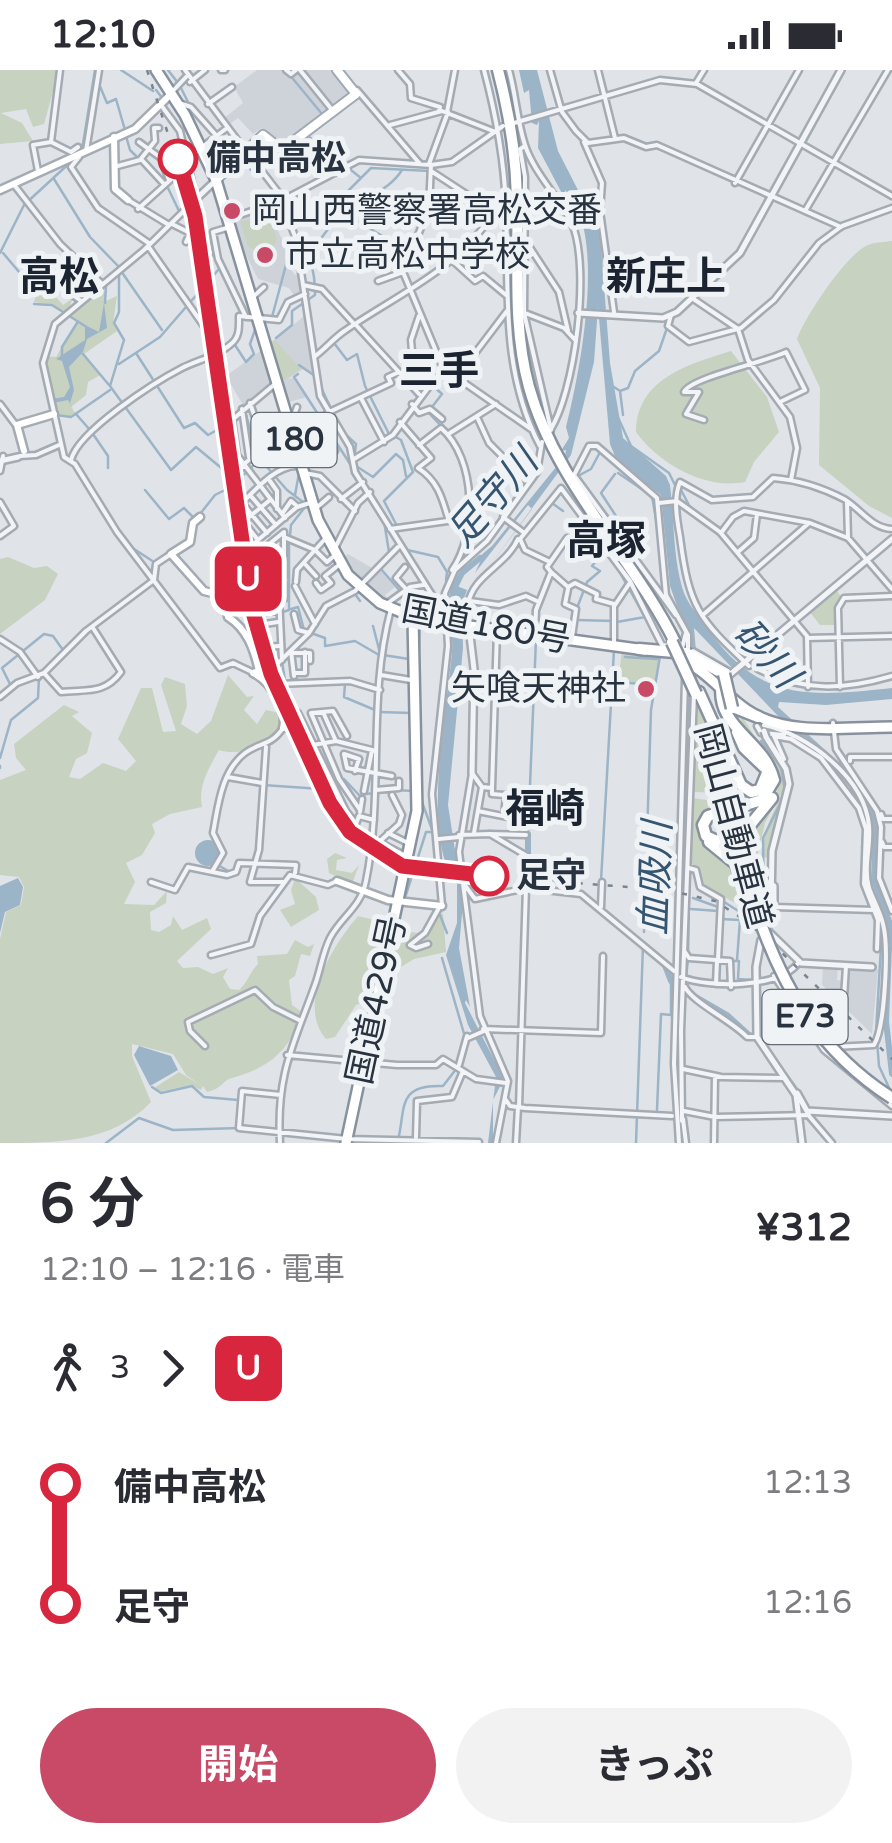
<!DOCTYPE html>
<html lang="ja">
<meta charset="utf-8">
<style>
body{margin:0;font-family:"Varela Round","Noto Sans JP",sans-serif;background:#f2f2f3;color:#2b2b33;height:100vh;display:flex;flex-direction:column;font-size:38px;white-space:nowrap}
*{box-sizing:border-box;margin:0}
p{font-size:32px;color:#7c7c81}
.icon{flex:none;width:55px;height:55px;fill:none;stroke:currentColor;stroke-width:2;stroke-linecap:round;stroke-linejoin:round}
.map{position:relative;height:1073px;overflow:hidden}
.side{display:flex;flex-direction:column;background:#fff;flex:1}
.side>*{flex:none}
.badge{padding:0 20px;border-radius:15px;font-size:35px;line-height:65px}
.map>.badge{position:absolute;translate:-50% -50%;box-shadow:0 0 0 5px #fff}
.legs{display:flex;align-items:center;gap:15px;height:110px;padding:0 40px;font-size:32px}
.legs p{margin-inline-start:auto}
.headline{display:flex;align-items:center;justify-content:space-between;height:170px;padding:0 40px}
h1{font-size:55px;font-weight:700;line-height:75px}
.cta{display:flex;gap:20px;margin-top:auto;padding:20px 40px}
.cta a{flex:1;height:115px;border-radius:60px;background:#c84a67;color:#fff;font-size:40px;font-weight:700;line-height:115px;text-align:center}
.cta a+a{background:#f2f2f3;color:#2b2b33}
ul{padding:0 40px;list-style:none}
li{display:flex;align-items:center;gap:35px;height:120px;font-size:38px}
li i{display:grid;place-items:center;width:15px;height:100%;margin:0 12px;background:currentColor}
li i::after{content:'';width:25px;height:25px;margin:-12px;border:8px solid;border-radius:50%;background:#fff}
li p{margin-inline-start:auto}
li:first-child i{background:linear-gradient(#0000 50%,currentColor 0)}
li:last-child i{background:linear-gradient(currentColor 50%,#0000 0)}
.status{display:flex;justify-content:space-between;align-items:center;height:70px;padding:0 50px;background:#fff;direction:ltr}
.status svg{height:28px;fill:currentColor}
.map>svg:first-child{display:block}
.built{fill:#ced3da}
.green{fill:#c7d2c1}
.water{fill:#9cb4c7}
.lines{fill:none;stroke-linecap:round;stroke-linejoin:round}
.stream{stroke:#9cb4c7;stroke-width:2.5}
.river{stroke:#9cb4c7;stroke-width:6}
.minor-casing{stroke:#a5abb2;stroke-width:9}
.tertiary-casing{stroke:#a5abb2;stroke-width:10}
.secondary-casing{stroke:#a5abb2;stroke-width:11}
.primary-casing{stroke:#a0a9b3;stroke-width:12}
.trunk-casing{stroke:#88929e;stroke-width:14}
.motorway-casing{stroke:#88929e;stroke-width:15}
.minor{stroke:#f2f4f7;stroke-width:4}
.tertiary{stroke:#f2f4f7;stroke-width:5}
.secondary{stroke:#fff;stroke-width:6}
.primary{stroke:#fff;stroke-width:8}
.trunk{stroke:#fff;stroke-width:9}
.motorway{stroke:#fff;stroke-width:10}
.rail{stroke:#7a8591;stroke-width:2.5;stroke-dasharray:5 10;stroke-linecap:butt}
.tertiary-bridge-casing{stroke:#a5abb2;stroke-width:10;stroke-linecap:butt}
.motorway-bridge-casing{stroke:#88929e;stroke-width:15;stroke-linecap:butt}
.tertiary-bridge{stroke:#f2f4f7;stroke-width:5}
.motorway-bridge{stroke:#fff;stroke-width:10}
.line-1-casing{stroke:#fff;stroke-width:22}
.line-1{stroke:#d7263d;stroke-width:15}
.stop-1-dot{fill:#fff;stroke:#d7263d;stroke-width:5}
.poi-dot{fill:#c84a67;stroke:#eff3f6;stroke-width:4}
.labels{text-anchor:middle;dominant-baseline:central;stroke-width:10;stroke-linejoin:round;paint-order:stroke}
.shield{fill:#eff3f6;stroke:#646d76;stroke-width:2.5}
.shield-label{font-size:32px;font-weight:bold;fill:#29333f}
.stop-label{font-size:35px;font-weight:bold;fill:#29333f;stroke:#eff3f6;text-anchor:start}
.poi-label{font-size:35px;fill:#29333f;stroke:#eff3f6;text-anchor:start}
.street-label{font-size:35px;fill:#29333f;stroke:#eff3f6}
.water-label{font-size:38px;font-style:italic;fill:#355571;stroke:#eff3f6}
.quarter-label{font-size:40px;font-weight:bold;fill:#1b2430;stroke:#eff3f6}
</style>
<div class="status"><b>12:10</b><svg viewBox="0 0 49 12"><path d="M0 12V9h3v3zM5 12V6h3v6zM10 12V3h3v9zM15 12V0h3v12zM26 1h20v11H26zM47 4h2v5h-2z"/></svg></div>
<div class="map">
<svg width="892" height="1073" viewBox="0 0 892 1073">
<rect width="100%" height="100%" fill="#e0e4e8"/>
<!-- built -->
<path class="built" d="M257 0H299L331 39 280 80 262 58 253 64 238 48 227 56 222 50 243 33 234 17Z
M301 0H334L356 22 332 38Z
M270 145 283 171 292 168 286 193 295 205 301 202 304 224 295 227 289 218 258 209 231 155 247 146Z
M307 244 316 307 303 299 288 309 293 308 307 327 289 332V339L266 276Z
M263 279 273 313 243 335 226 306Z
M348 484 374 499 361 513 341 490Z
M378 497 395 517 385 525 390 530 386 533 362 516Z
M823 896 838 897 837 910 844 911 842 927 837 929 822 915Z
M847 898 878 899 872 964 839 932 845 930Z"/>
<!-- green -->
<path class="green" d="M0 0H59L44 54 33 57 26 39 1 43 22 53 33 71 0 74Z
M269 149 277 168 272 185 248 177 240 151Z
M892 171V448L869 436 819 395 820 318 797 269C804 248 847 183 868 175 875 172 885 172 892 171Z
M40 213V222L46 227 58 216 61 219 55 226 63 235 73 228 68 241 88 226 95 230 96 222H105L106 231 117 226 113 253 117 261 84 284 100 305 88 312 86 325 71 337 75 343 69 347 54 343 45 286 56 287 77 251 52 234 34 232Z
M275 270 301 299 281 312 267 276Z
M731 281 767 327 779 362 754 392 745 412C705 420 659 394 636 362 636 309 689 294 731 281Z
M8 487 34 498 47 496 58 504 45 530 0 564V489Z
M835 518 842 528 836 538 837 555H820L809 541Z
M622 581 660 586 652 625 635 624 641 613 618 612Z
M228 605 247 627 254 626 244 640 257 654 266 640 280 643C286 672 242 688 219 680 208 699 198 717 202 737L170 744 152 754 155 763 142 785 126 793 135 812 124 834 154 835 167 821 166 833 150 842 151 860 159 862 171 855 173 846 182 860 207 848 211 859 177 891 183 898 198 897 213 904 228 898 223 907 230 919 239 920C248 912 249 903 258 894L257 886 287 884 295 870 308 877 314 874 310 886 301 884 295 906 289 910 292 935 302 942C291 981 268 998 232 1008 221 1011 224 1018 207 1022L203 1016 201 1020 191 1015 157 1022 154 1018 179 1002 202 1016 186 1005 173 984 132 974V986L151 1032C112 1073 57 1073 0 1073V869L6 842 21 835 24 817 19 807 0 805V710L26 700 16 688 14 674 64 635 79 642 72 646 92 663 87 683 76 689 69 707 80 709 103 693 126 701 136 691 118 669 141 618H152L163 662 176 661 161 615 165 607 185 614 187 636 181 654 197 664 211 651Z
M694 625 708 659 728 735 704 743 699 760 732 791 747 840 702 814 698 798 690 793 692 728 723 732 722 723 692 722Z
M738 639 761 652V661L759 654 742 646 758 672 763 674 764 667C775 687 789 700 786 725L768 788 761 787C763 777 764 765 768 755 778 726 799 711 771 683L782 699 785 717 765 753 755 796 760 798 766 833 761 843C752 822 740 778 750 755 759 736 780 732 779 708L743 657Z
M335 783 347 788 337 790 336 800 352 803 359 795 352 814 329 803 327 789Z
M295 808 316 827 319 840 291 857 280 840 295 834 291 820Z
M443 843 446 882 414 889 383 908 394 861 421 863Z
M358 846 391 854 375 928 356 935 335 967 326 969C295 933 335 873 358 846Z"/>
<!-- water -->
<path class="water" d="M519 0H537L558 81 600 163 610 293 623 368 666 406 670 415C674 448 673 485 682 517 686 533 701 549 711 563 761 633 815 626 892 618V629L826 635 779 632 778 637 846 699 778 646 694 558 696 581 692 579 670 516 661 425 617 391 610 374 598 237 594 292 571 385 491 494 532 439 528 435 475 503 481 490 473 492 492 476 565 386 566 380 561 381 569 368 566 357C580 302 608 161 565 120L566 131 538 78 539 51 537 55 532 53 529 20 524 23Z
M104 233 107 258 87 269 83 282 69 297 74 320 70 333 75 343 68 330 53 333 52 329 64 327 70 317 62 291 56 289 85 270V255L99 262Z
M452 514 467 520 462 534 463 578 448 735 463 832 459 878 470 937 466 930 465 933 504 1009 493 1030V1073H488L496 1007 468 955 446 885 457 853V814C420 770 447 642 452 582 454 559 445 536 452 514Z
M195 783a13 13 0 1 1 26 0a13 13 0 1 1-26 0Z
M18 808 23 817 20 835 5 842 0 863V816Z
M139 976 171 986 178 1000 150 1016 134 985Z"/>
<g class="lines">
<!-- stream -->
<path class="stream" d="M121 0 153 21
M168 0 178 13
M289 4 322 44
M99 14 107 33 116 29 125 60
M180 16 189 34
M156 20 163 29
M126 66 130 80 138 88
M308 66 361 108
M77 79 83 74 95 0
M243 90 251 100 258 96
M54 109 90 167 119 197V242L114 253 124 270 110 316 171 400 196 377 231 406 232 416 260 389
M0 116 12 111
M167 116 180 143
M486 135 504 147
M287 138 335 134 371 98 429 101
M246 145 282 139
M348 145 384 167 399 203
M482 159 495 141
M193 165 200 167 212 161
M0 183 24 135 75 88
M3 183 31 216
M64 200 73 190
M121 201 162 260
M427 206 440 198
M709 216 739 187
M105 233 106 215
M34 234 52 235 85 256
M272 247 293 169
M276 268 292 255V241L315 225C316 176 294 203 332 154L341 153C358 127 386 125 402 100
M334 273 347 290 357 284 365 316 389 364
M235 275 246 292 254 284 250 274 256 257
M136 283 184 358 195 353 208 365 226 355 243 335 257 382
M83 284 109 315
M62 287V277L77 253
M119 294 160 267 219 199
M415 294 429 312
M299 295 315 306
M298 304 294 307 352 397
M318 311 335 347
M614 317 620 321 623 345
M620 321 628 318 635 301 659 281 667 258
M432 337 442 324 432 315
M0 338 15 359
M427 341 442 357
M616 343 631 376 669 403 675 415
M76 344 90 360
M56 345 71 347 110 320
M344 363 356 374 354 389
M93 364 108 386V398
M90 365 123 339
M394 366 401 370 413 402 384 431 397 456
M268 377 278 390
M599 384 591 399 578 406 611 450
M260 389 287 420 311 438
M72 394 95 429
M356 396 373 407 396 384 403 390 406 406
M618 403 652 426 657 455
M615 404 601 423 616 446 612 452 660 519
M465 408 467 425
M680 418 691 439
M145 420 169 449 184 438 195 449
M295 425 299 403
M568 430 593 464
M552 433 563 441
M200 444 215 425 231 417
M384 451 389 482
M724 464 751 496
M290 465 291 455 305 437
M134 479 154 492
M403 479 438 487 447 502 446 511
M463 486 471 448
M615 494 645 547 617 552 616 569
M662 497 663 515
M381 499 420 544
M355 524 360 531
M577 538 587 512 600 501 592 496 605 480
M291 539 298 537 304 560
M283 542 289 540V472
M645 547 659 574
M577 550 614 551
M373 556 380 583
M311 563 325 568V576L355 571 379 585
M383 585 409 589
M625 587 657 589
M282 591 285 611
M418 600 420 553
M293 611H314
M615 612 643 614
M345 614 344 627 375 640
M1 624 11 616 2 598 44 564 53 566 63 580
M379 642 411 643
M761 671 781 697 785 720
M268 676 283 661
M803 679 821 692
M0 688 11 650 38 628 39 608 45 604
M0 696V698
M263 715 321 719
M324 717 344 709 359 725 374 723
M396 720 413 721
M394 732 400 747
M528 764 536 569
M862 778 864 756
M216 794 230 802
M861 806 870 838
M862 808 864 776
M601 811 614 580
M693 828 718 837
M721 830 751 849
M404 831 426 762H433L422 732
M413 836 430 837 438 844
M691 839 718 841
M440 845 447 863
M764 848 763 768 783 728
M720 849 740 850 737 890
M771 860 773 850
M644 862 651 640 660 586
M688 885 689 827
M442 888 465 967
M732 891H739L738 909 752 910
M686 907 688 889
M876 962 881 876
M877 971 879 996 891 1022
M518 997 521 915
M152 1017 161 1023 192 1016 204 1027 238 1030
M657 1040 661 944 671 945V907
M647 1043H657
M398 1070C406 1039 396 1014 443 1016L457 998
M106 1073 139 1048 173 1060 240 1058
M636 1073 643 875"/>
<!-- river -->
<path class="river" d="M454 519 462 503 480 488
M860 718 876 757 874 810 890 854 886 951 892 1004
M481 763H507
M520 764H528V792L576 823
M664 893 671 911
M689 923 727 945 749 965
M772 988 795 1019
M677 1012 690 615
M679 1054 683 1073"/>
<!-- minor casing -->
<g class="minor-casing">
<path id="minor" d="M60 0 51 72 71 82 78 77
M185 0 244 79
M221 0H225
M286 0 291 4 296 0
M300 0 333 41
M398 0 410 14 411 28 440 37 439 41
M484 0C496 45 504 89 506 136 509 219 500 300 540 376
M509 0C516 25 517 51 525 75 534 103 559 127 572 154 591 197 575 324 549 362
M550 0 562 42 576 61
M598 0 615 68
M190 12 205 0
M696 13 704 0
M357 20 420 94
M172 22 186 7
M182 34 191 37 238 90
M208 34 232 17
M161 35 180 61 196 129 144 180 55 254 43 293 64 387 75 394 117 462 220 598 233 593 252 602
M447 42 455 0
M514 53 660 10 697 14 892 126
M390 55 442 41 493 61
M577 62 588 73 624 68 646 77 657 75 841 157
M139 72 161 88
M584 72 602 113 600 141 614 242
M525 76 520 79 525 107 524 243 551 360
M86 81 99 0
M170 83 181 111
M248 83 278 122 296 169 320 326 350 377 355 402 444 544
M79 87 71 97 98 138 150 174
M189 87 227 58
M141 89 164 114
M429 94 448 42
M431 95 429 138 403 202 443 298 531 359
M114 97 140 90 155 71 154 58H159
M38 101 33 75 51 72
M431 101 509 152
M169 110 161 88 170 83
M735 113 799 0
M15 116 60 174 101 213
M128 130 169 155
M138 139 178 103
M805 141 888 0
M228 149 281 131 359 90 431 95 452 92 503 56
M172 154 190 163 186 172
M230 157 213 162 218 189 246 247
M206 166 210 183
M525 170 559 222 568 261
M148 176 210 265 213 284
M453 191 475 211 483 206 506 225
M378 211 403 202
M303 215 322 219 355 255
M45 217 52 210 81 231
M70 224 91 203
M254 226 264 217
M692 228 738 259 748 290 790 347 797 378 791 410
M525 243 564 258 576 271
M671 245 668 256 689 272 741 258 774 230 819 173 842 156 892 138
M356 255 419 324
M314 287C324 280 333 269 343 262 390 229 446 205 482 159
M401 304 413 292 411 270 419 246
M457 307 507 241
M275 314 232 350 237 385 285 448
M361 328 384 372
M0 334 15 354
M412 334 419 343 430 339 442 349
M242 339 249 387
M327 343 391 313 388 307 399 302
M478 349 489 373 525 409
M704 350 686 344 699 322H684C690 308 762 293 786 282L805 320 780 332
M292 351 297 337
M400 352 431 388 418 398C437 410 442 427 448 448
M450 363 496 334
M294 372 308 365 326 386 335 381 323 363 313 370
M419 375 441 358C477 389 477 465 452 500
M20 386 36 385 59 375
M354 389 393 365 443 298
M71 390C78 361 155 312 182 298 198 290 218 286 231 274 240 267 239 257 239 246L279 250 288 232 305 224
M244 394 265 377 250 333
M283 398 265 377 283 360 321 359 334 354
M0 401 3 386
M305 403 320 406 355 441
M233 405 245 395
M270 411 277 421V439
M250 425 276 455
M341 429 363 412
M847 431 848 468
M0 432 14 456 0 466
M242 433 267 463
M659 433 677 431 720 462 807 566 808 617
M315 439 329 427
M282 444 291 431 298 437
M503 447 523 462
M243 452 270 430
M390 459 469 448
M721 463 733 447 744 441 810 453 848 468 892 519
M284 467 315 480 325 469
M258 470 242 450 240 435C255 420 277 394 299 396
M266 476 277 498 251 512 265 577 279 576
M336 476 358 433 370 422
M738 482 754 468 757 444
M258 483 273 522
M550 492 525 480 520 469 561 418 630 511 662 575 669 576
M304 493 316 506
M405 497 396 508 406 519
M252 499 262 493
M551 502 568 517 575 513 597 524 596 529 614 534V572
M284 507V462L258 483 251 476 297 437 313 432
M296 512 297 500 315 480 327 492 334 486
M316 513 321 520 331 513 325 506 340 494
M295 516 315 554
M568 519 565 534 576 539 572 567
M260 520 271 516
M263 525 279 520
M410 525 423 534 431 523
M844 528 892 526
M279 530 284 529V513
M254 533 279 526 282 590
M468 534C473 505 506 496 518 469
M385 535 410 517 423 515
M615 535 629 514
M256 544 278 540
M294 544 298 560 309 563
M704 544 809 453
M676 545 574 405 589 376H597L657 428 666 525 688 565V580
M258 555 278 552
M468 555 466 540 470 531 499 535 526 526 539 532
M535 563 536 540 551 502 547 497 567 468 579 483 597 466
M807 568 892 566
M0 569 20 582 38 607
M682 578 686 563
M291 581 294 606
M693 581 728 601
M292 583H310V591
M749 596C698 548 689 537 680 467 677 450 673 429 680 412L712 430 753 427 773 408C799 410 821 417 844 429 861 439 871 458 892 459
M270 597 278 614 350 611 380 620
M758 599C804 622 844 620 892 606
M259 601 276 595 309 563 326 536 355 521 398 477
M44 603 61 622C86 619 104 625 121 602L93 558
M294 603H305V582
M381 605 411 610
M840 617 838 538 844 528
M0 627 17 613 44 603 86 561 154 510 156 494 171 484
M323 642 335 669
M298 643 346 741 356 754 359 746 374 750
M833 653 836 679 877 741 881 757 879 808 892 841
M764 655C807 664 865 708 869 756 871 777 863 797 869 818 873 830 880 841 883 854 889 876 885 957 874 975L833 977
M757 656 761 663 784 665 785 661
M347 666 333 641 311 643 339 709 360 740
M313 675 336 671 376 681
M266 677 259 780 250 812H284
M344 684 347 698 392 706
M344 684 359 689 355 701
M784 689 774 666 791 669 821 688 859 738 866 759 864 814 878 850 877 879
M850 691V687H892
M472 703 459 782 480 946 508 1011 496 1073
M472 703 482 717 474 763
M228 707 262 713
M482 717 492 718V724L528 727
M492 718 497 561
M376 720 399 718V711
M364 721 372 680
M392 725 402 745 399 754
M478 741 527 751
M360 742 362 729
M881 744 883 749H892
M504 746 506 726
M399 754 379 772 402 784
M388 763 406 772
M489 764 526 765
M459 765 490 764 527 786 519 1037
M439 769 459 767
M882 772 884 777H892
M689 798 696 800 700 817 721 829 718 890
M213 800 223 783 213 763C218 737 221 701 245 683 260 672 271 676 283 658
M463 808 482 810
M151 812 175 820 188 797 227 805 236 802 239 793 296 795 295 803
M464 814 475 829 527 818 581 824 674 901
M442 835 432 724 448 576 445 523 455 500 487 471 537 402 542 372
M601 837 602 812
M774 837 874 840
M428 874 416 878 410 875 425 863 440 836
M685 882 689 888 730 891 731 917
M211 885 251 874 260 846 290 805 328 815 337 811
M774 906 824 980 892 1036
M681 907C708 918 781 919 799 892
M716 914 717 890
M685 917C692 932 732 951 747 967H756
M483 959 601 963 603 886
M468 968 484 961
M832 971 834 935 844 928 846 896
M205 976 190 961 188 952 255 920 273 937 301 951
M287 985 397 995H436L443 989 476 1009 506 1013
M459 995 467 966
M683 999 721 1007 785 1008
M281 1025 242 1021 239 1058 347 1069 479 1072
M506 1030 510 1036 525 1038 672 1046
M684 1041 715 1047 809 1045
M809 1046 832 1073
M683 1049 686 1073
M682 1051 681 961 694 624
M416 1067 417 1031 452 1027 463 1001
M280 1073C276 1003 294 974 316 912 321 897 323 882 330 868 341 847 361 837 366 811 384 723 367 628 391 539
M516 1073 518 1037
M679 1073 674 994 685 610
M714 1073 715 1006"/>
</g>
<!-- tertiary casing -->
<g class="tertiary-casing">
<path id="tertiary" d="M196 129 215 111
M578 243 663 248 677 242 740 183 841 0
M0 391 18 387
M469 557 474 599 472 703
M727 607 892 469
M769 813 774 816V831
M766 857 771 836 772 781 789 714 786 699 766 667
M768 861 801 893 872 897
M761 870 756 897 757 967 796 1025 802 1073
M797 1023 807 1041 892 1046"/>
</g>
<!-- secondary casing -->
<g class="secondary-casing">
<path id="secondary" d="M114 67 115 119 128 130
M0 120 135 59 171 24
M24 381 17 355 54 344
M200 447 193 453 190 472 171 484 204 521 225 526 228 547C247 559 254 579 259 601L253 603C270 611 288 639 283 658
M337 811 388 830 442 836"/>
</g>
<!-- primary casing -->
<g class="primary-casing">
<path id="primary" d="M216 110 263 65 282 80 356 24 337 0"/>
</g>
<!-- trunk casing -->
<g class="trunk-casing">
<path id="trunk" d="M156 0 185 45 216 110 318 450 348 505 380 533 418 549 645 580
M680 589C707 600 723 624 747 640 787 667 846 657 892 657
M346 1073 417 741 413 548"/>
</g>
<!-- motorway casing -->
<g class="motorway-casing">
<path id="motorway" d="M498 0C509 42 516 84 517 128 519 192 512 255 529 317 556 414 632 485 676 574
M639 579 686 583 724 604
M722 613C714 657 765 671 774 710L762 730 708 746 703 755 706 766 717 771 727 765 733 742
M699 622 741 715 751 722 760 720 767 703
M728 635 758 647
M710 658 725 703
M737 662 744 678 766 699
M727 697 735 733
M709 772 736 794 757 854
M747 803 746 760 772 728"/>
</g>
<!-- minor -->
<use href="#minor" class="minor"/>
<!-- tertiary -->
<use href="#tertiary" class="tertiary"/>
<!-- secondary -->
<use href="#secondary" class="secondary"/>
<!-- primary -->
<use href="#primary" class="primary"/>
<!-- trunk -->
<use href="#trunk" class="trunk"/>
<!-- motorway -->
<use href="#motorway" class="motorway"/>
<!-- rail -->
<path class="rail" d="M147 0 195 146 256 558 271 604 329 733 350 762 371 780 420 801 667 820 715 831 754 856 892 989"/>
<!-- tertiary-bridge casing -->
<g class="tertiary-bridge-casing">
<path id="tertiary-bridge" d="M764 661 766 667"/>
</g>
<!-- motorway-bridge casing -->
<g class="motorway-bridge-casing">
<path id="motorway-bridge" d="M672 572 696 624
M724 604 732 638
M735 733 736 741
M756 839C782 918 821 983 892 1028"/>
</g>
<!-- tertiary-bridge -->
<use href="#tertiary-bridge" class="tertiary-bridge"/>
<!-- motorway-bridge -->
<use href="#motorway-bridge" class="motorway-bridge"/>
</g>
<g class="lines">
<!-- line-1 casing -->
<g class="line-1-casing">
<path id="line-1" d="M178 89 195 146 252 539 271 604 330 733 350 762 402 796 489 806"/>
</g>
<!-- line-1 -->
<use href="#line-1" class="line-1"/>
</g>
<!-- markers -->
<g class="stop-1-dot">
<circle cx="178" cy="89" r="18"/>
<circle cx="489" cy="806" r="18"/>
</g>
<g class="poi-dot">
<circle cx="232" cy="141" r="10"/>
<circle cx="265" cy="185" r="10"/>
<circle cx="646" cy="619" r="10"/>
</g>
<g class="labels">
<!-- shield labels -->
<g class="shield">
<rect x="251.5" y="343" width="85" height="54" rx="8"/>
<rect x="762.5" y="920" width="85" height="54" rx="8"/>
</g>
<g class="shield-label">
<text x="294" y="370">180</text>
<text x="805" y="947">E73</text>
</g>
<!-- stop labels -->
<g class="stop-label">
<text x="206" y="89">備中高松</text>
<text x="516" y="806">足守</text>
</g>
<!-- poi labels -->
<g class="poi-label">
<text x="252" y="141">岡山西警察署高松交番</text>
<text x="285" y="185">市立高松中学校</text>
<text x="626" y="619" text-anchor="end">矢喰天神社</text>
</g>
<!-- street labels -->
<g class="street-label">
<text transform="translate(486 555) rotate(11)">国道180号</text>
<text transform="translate(733 756) rotate(75)">岡山自動車道</text>
<text transform="translate(377 930) rotate(-78)">国道429号</text>
</g>
<!-- water labels -->
<g class="water-label">
<text transform="translate(493 428) rotate(-49)">足守川</text>
<text transform="translate(766 584) rotate(48)">砂川</text>
<text transform="translate(656 808) rotate(-88)">血吸川</text>
</g>
<!-- quarter labels -->
<g class="quarter-label">
<text x="59" y="207">高松</text>
<text x="666" y="207">新庄上</text>
<text x="439" y="301">三手</text>
<text x="606" y="471">高塚</text>
<text x="545" y="739">福崎</text>
</g>
</g>
</svg>
<b class="badge" style="left:248px;top:509px;background:#d7263d;color:#fff">U</b>
</div>
<section class="side">
<div class="headline"><div><h1>6 分</h1><p>12:10 – 12:16 · 電車</p></div><b>¥312</b></div>
<div class="legs"><svg class="icon" aria-label="walk" viewBox="0 0 24 24"><circle cx="13" cy="4" r="2"/><path d="M13 8l-2 6 4 7M11 14l-3 7M7 12l3-4h3l4 4"/></svg>3<svg class="icon" aria-label="forward" viewBox="0 0 24 24"><path d="M9 5l7 7-7 7"/></svg><b class="badge" style="background:#d7263d;color:#fff">U</b></div>
<ul>
<li><i style="color:#d7263d"></i><b>備中高松</b><p>12:13</p></li>
<li><i style="color:#d7263d"></i><b>足守</b><p>12:16</p></li>
</ul>
<div class="cta"><a>開始</a><a>きっぷ</a></div>
</section>
